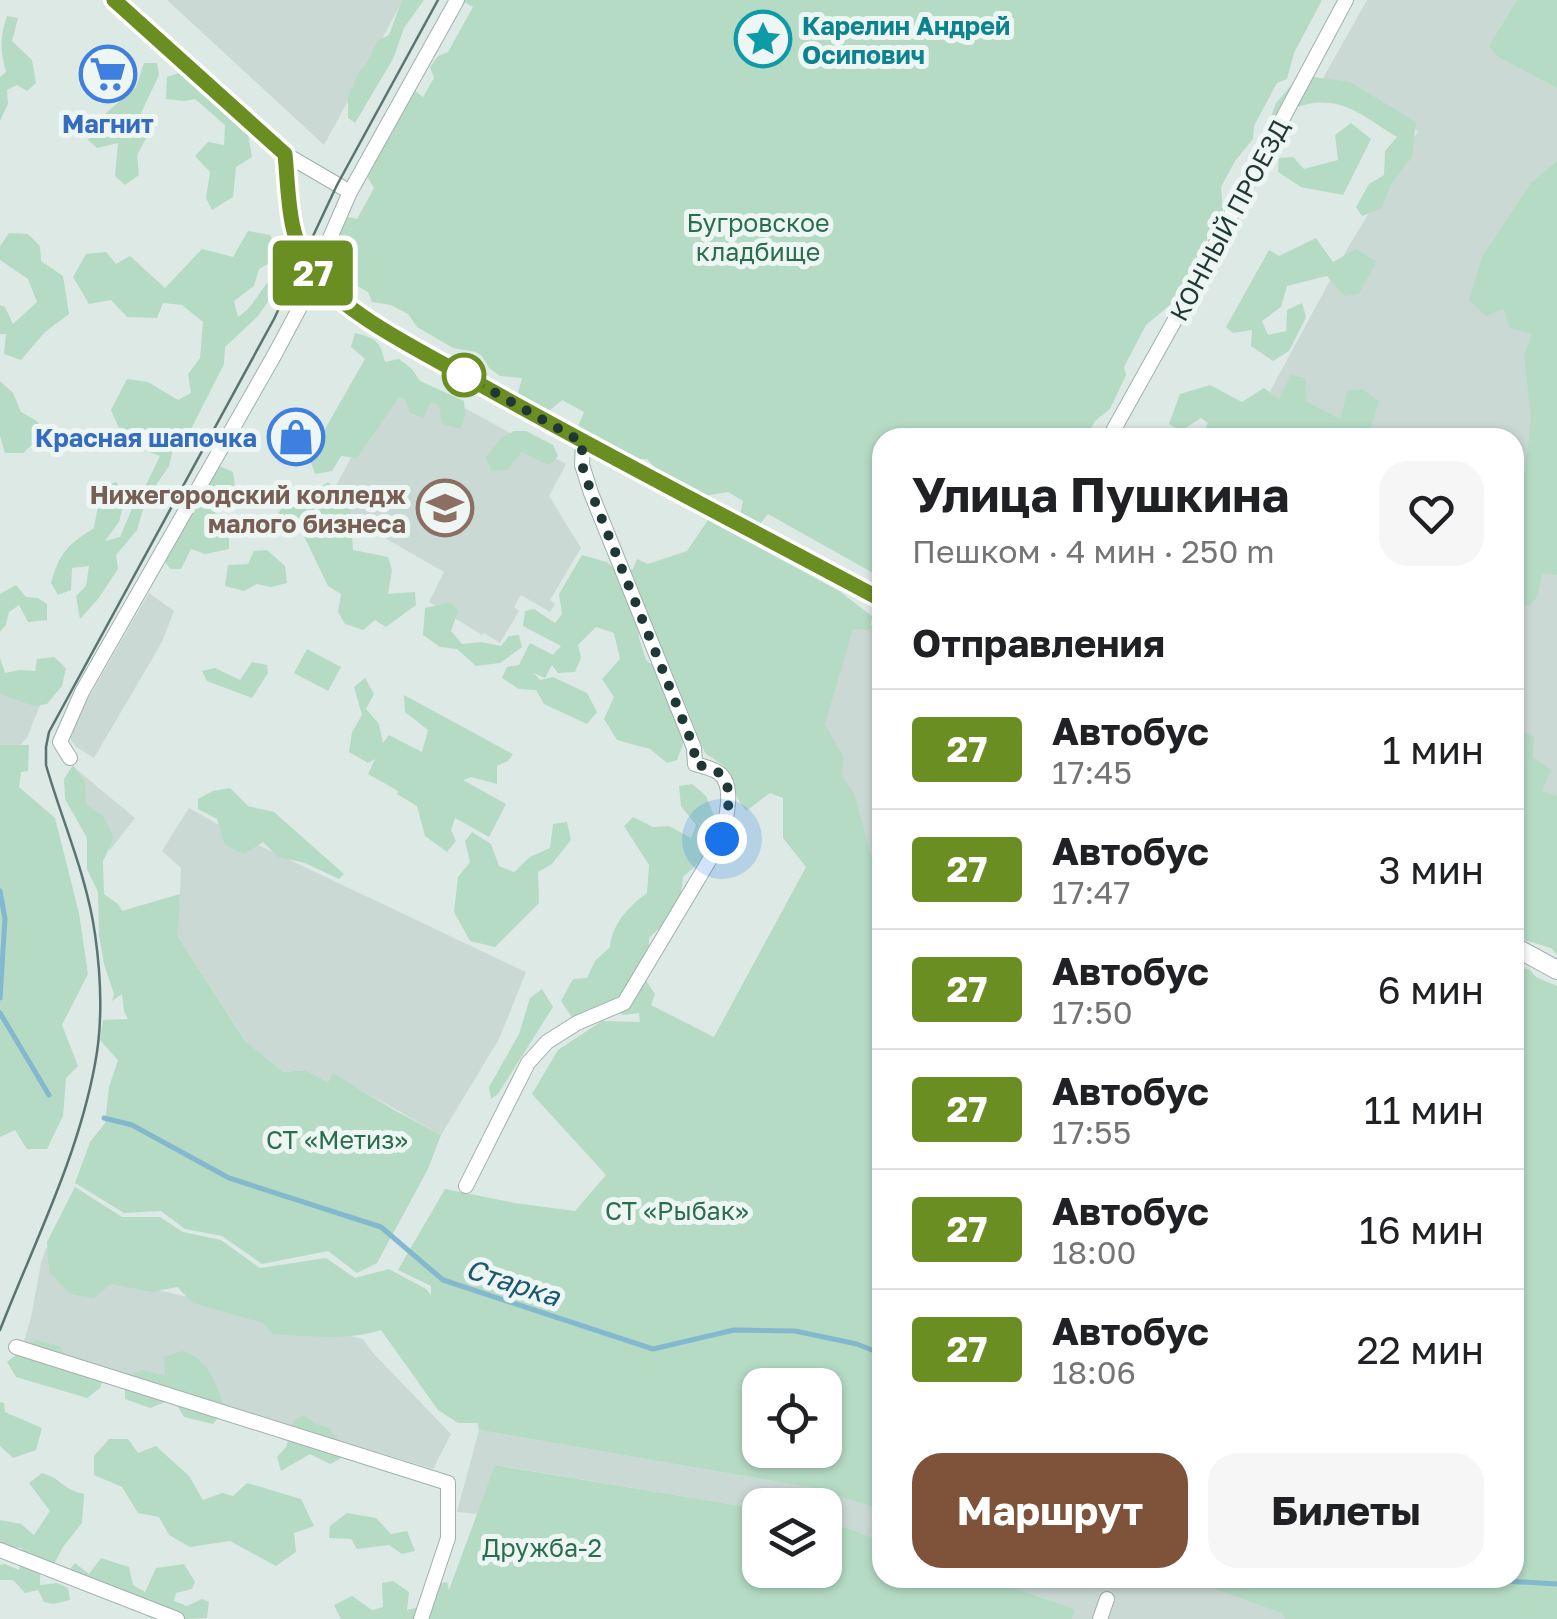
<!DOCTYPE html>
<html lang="ru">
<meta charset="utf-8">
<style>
body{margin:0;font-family:"Golos Text",sans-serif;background:#f6f6f6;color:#202124;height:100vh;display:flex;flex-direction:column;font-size:38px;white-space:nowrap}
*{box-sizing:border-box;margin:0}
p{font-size:32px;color:#757577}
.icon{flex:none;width:55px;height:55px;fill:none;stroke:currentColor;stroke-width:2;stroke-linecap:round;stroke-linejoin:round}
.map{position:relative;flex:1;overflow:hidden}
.panel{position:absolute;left:872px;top:428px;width:652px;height:1160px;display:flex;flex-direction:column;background:#fff;border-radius:30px;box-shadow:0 2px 8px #0004}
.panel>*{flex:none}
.badge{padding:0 20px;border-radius:8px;font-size:35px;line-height:65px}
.controls{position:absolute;left:742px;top:1368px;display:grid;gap:20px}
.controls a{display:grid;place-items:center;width:100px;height:100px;border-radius:20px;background:#fff;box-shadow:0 2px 8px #0004;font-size:50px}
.you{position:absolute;width:50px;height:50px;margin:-25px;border:8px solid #fff;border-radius:50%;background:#1a73e8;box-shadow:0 0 0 15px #1a73e833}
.map>.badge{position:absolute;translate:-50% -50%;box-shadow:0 0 0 5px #fff}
h2{padding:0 40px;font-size:38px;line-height:90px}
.round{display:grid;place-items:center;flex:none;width:105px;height:105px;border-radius:30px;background:#f6f6f6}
.head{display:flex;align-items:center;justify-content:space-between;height:170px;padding:0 40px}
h1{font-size:48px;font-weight:700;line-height:75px}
.cta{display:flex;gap:20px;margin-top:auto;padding:20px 40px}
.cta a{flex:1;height:115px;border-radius:30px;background:#7e5339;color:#fff;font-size:40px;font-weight:700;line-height:115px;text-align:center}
.cta a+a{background:#f6f6f6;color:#202124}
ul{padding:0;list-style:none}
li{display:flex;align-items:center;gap:30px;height:120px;padding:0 40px;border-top:2px solid #e0e0e0}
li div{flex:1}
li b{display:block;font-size:38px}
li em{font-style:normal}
li .badge{min-width:110px;font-weight:700;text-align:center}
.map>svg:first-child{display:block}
.built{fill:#cbd9d5}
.green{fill:#b5dbc5;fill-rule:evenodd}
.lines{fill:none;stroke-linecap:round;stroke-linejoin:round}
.stream{stroke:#84b8cf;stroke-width:5}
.minor-casing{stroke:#a0b0ad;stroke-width:16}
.tertiary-casing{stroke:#a0b0ad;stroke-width:20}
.minor{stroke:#fff;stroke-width:14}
.tertiary{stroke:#fff;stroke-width:18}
.tram{stroke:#597471;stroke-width:2.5}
.line-casing{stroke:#fff;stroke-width:22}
.line{stroke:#6b8e23;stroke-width:15}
.walk{stroke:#1f3835;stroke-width:10;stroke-dasharray:0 18}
.stop-dot{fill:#fff;stroke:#6b8e23;stroke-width:5}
.labels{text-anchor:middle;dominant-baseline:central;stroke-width:10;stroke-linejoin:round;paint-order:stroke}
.culture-label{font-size:25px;font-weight:bold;fill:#0d838f;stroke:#edf6f3;text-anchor:start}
.shop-label{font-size:25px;font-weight:bold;fill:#366cbe;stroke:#edf6f3}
.street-label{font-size:25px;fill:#1f3835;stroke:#edf6f3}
.park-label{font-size:25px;fill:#2a6e4e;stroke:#edf6f3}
.education-label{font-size:25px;font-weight:bold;fill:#785e54;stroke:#edf6f3;text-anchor:end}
.water-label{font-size:28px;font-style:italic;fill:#1a5773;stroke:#edf6f3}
</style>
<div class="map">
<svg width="1557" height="1619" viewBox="0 0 1557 1619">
<rect width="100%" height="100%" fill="#dde9e5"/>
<!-- built -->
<path class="built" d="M167 0H403L324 145Z
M1367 0H1517L1490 46 1498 57 1557 88V941L1515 918V438L1264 437 1255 419 1346 251 1418 131 1322 80Z
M398 371 566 464 549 496 581 548 550 600 555 604 550 612 521 595 514 607 519 611 500 643 484 633 482 635 429 602 444 572 326 504Z
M149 593 174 611 162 642 94 758 76 747 71 740 70 730Z
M850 614 882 631V877L867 863 820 729Z
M0 670 42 700 27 738 5 760 0 755Z
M75 768 135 818 110 850 78 796Z
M189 808 237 835 526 972 499 1039 441 1135 333 1074 328 1082 305 1070 283 1072 249 1046 178 937 181 868 162 851Z
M46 1248 61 1250 100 1276 363 1339 373 1353 451 1434 433 1469 23 1344 31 1318 41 1263Z
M479 1430 808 1487 882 1510V1541L825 1520V1505H783L782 1502 751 1496 747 1507 496 1465 477 1514 457 1512Z
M985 1578H1093L1125 1588 1130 1578H1184L1283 1613 1285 1619H1072L1075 1609Z"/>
<!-- green -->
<path class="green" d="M402 0H424L404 28 393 59 355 123 348 118V98L358 73 367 63 377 41 389 35Z
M465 0H1322L1294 53 1287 79 1277 83 1254 126 1253 139 1235 161 1221 187 1224 223 1207 236 1206 256 1171 304 1146 325 1124 367 1126 375 1110 409 1095 421 1086 437 882 438V578L768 514 760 524 740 515 743 501 728 492 705 496 662 476 647 459H626L576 431 584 412 562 400 547 413 517 397 522 378 500 376 489 368 482 356 476 352 453 348 417 327 408 314 391 305 372 302 368 292 329 270 340 249 337 235 348 217 357 219 374 188 368 178 373 152 392 134 402 98 415 91 423 97 434 78 430 67 438 56 448 52 473 7 464 2Z
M1517 0H1557V88L1498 57 1489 46Z
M7 16 18 18 12 41 32 60 36 83 27 91 17 85 7 90 8 104 0 121V77L6 72C0 51 0 36 7 16Z
M144 63H157L159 75 141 113 149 133 137 155 139 175 125 185 115 176 118 143 97 148 88 140 97 121 136 87Z
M183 72 201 92 227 105 246 122 252 157 236 167 233 197 212 210 206 198 210 172 195 156 208 142 224 145 225 125 195 99 184 101 166 99 167 77Z
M1300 75 1350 82 1416 122 1412 157 1391 184 1382 208 1362 216 1356 207 1369 184 1384 175 1385 151 1397 137C1359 114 1338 91 1292 109L1290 129 1272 146 1263 139 1276 103Z
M1351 123 1371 139 1343 195 1301 187 1278 172 1279 158 1293 157 1304 169 1338 160 1335 135Z
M1557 161V575L1542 573 1538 595 1531 605 1518 606 1515 611V499L1523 489 1531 418 1524 355 1532 334 1510 328 1503 309 1486 316 1469 300 1482 257 1531 183Z
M248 231 270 235 275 244 273 261 259 269 254 286 234 301 238 317C254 307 259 290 273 277L274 293 258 316 225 347 224 364 191 429 175 441 169 466 152 491 146 485 160 456 126 444 111 410 127 379 148 382 178 400 191 393 188 374 200 358 203 322 182 305 163 303 157 318 127 317 111 300 89 304 73 277 86 254 106 252 116 264 130 256 165 288 202 249 233 257Z
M9 233 28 234 40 246 41 261 63 276 69 314 45 332 21 360 4 354 6 334H0V305L5 307 13 324 37 302 28 279 0 260V246Z
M1316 238 1333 262 1356 249 1376 262 1359 294 1344 296 1327 276 1287 286 1281 307 1262 321 1268 335 1286 331 1287 310 1302 303 1306 317 1289 351 1273 361 1251 346 1252 330 1233 333 1226 327 1269 250 1279 256Z
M355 333C376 338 380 341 385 362L399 359 412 369 420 381 464 401 465 415 461 429 442 424 439 405 431 402 423 418 410 413 406 400 399 397 357 458 341 456 332 471 315 474 309 457 365 359 351 347Z
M1291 375 1305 378 1307 402 1341 419 1347 391 1362 389 1379 401 1370 430 1381 437H1201L1208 423 1201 418 1181 431 1169 424 1180 394 1210 385 1242 402 1264 388 1279 399Z
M0 381 13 393 21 412 37 421 44 434 23 453H5L0 436Z
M514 431H526L553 445 558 456 549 465 522 452 507 470 491 471 486 457 501 438Z
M208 461 233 472 235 486 215 513 229 539V549L205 554 191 549 181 569H170L159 551 184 522 196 475Z
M116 482 126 495 119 522 105 541 120 537 134 504 145 503 137 530 116 555 118 569 98 599 80 619 76 596 86 586 89 566 72 568 71 590 58 595 51 583C60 551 68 545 94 528L101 489Z
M328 482 350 506 353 550 388 557 392 570 388 594 415 592 416 605 386 627 375 620 363 630 345 624 338 612 341 594 328 586 301 530 282 531 274 521 290 493 304 490 312 507 319 488Z
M708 520 839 591 872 616 870 630 853 629 825 724 844 758 842 776 855 795 871 857 882 860V1510L808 1487 479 1430 478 1423H458L438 1410 381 1330C347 1341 308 1336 273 1334L263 1323 193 1303 177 1287 152 1292 111 1284 94 1298 70 1294 49 1272 47 1242 75 1187 122 1217H160L183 1232 221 1240 260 1268 326 1258 355 1278 389 1269 426 1289 431 1295V1286L398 1270 445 1189 515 1203 575 1211 606 1175 532 1094 558 1050 602 1021 640 1022 639 1013 623 1015 609 1005 573 1019 561 1001 573 979 587 978 595 961 610 947C612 924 629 906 647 893L649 865 624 826 633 817 653 827 669 826 691 838 696 825 681 806 679 786 692 784 706 796 718 826 703 859 683 877C681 907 671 918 649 938V953L640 971 655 994 651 1005 714 1037 806 867 783 838V798L770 793 746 811 739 801 724 766 705 753 630 570 633 569 637 559 648 564 687 551ZM760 1385H825V1450H760Z
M267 550 285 566 287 583 271 587 257 584 244 591 225 586 228 565 248 564 254 551Z
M582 555 607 562 625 580V599L639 620V638L646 660 660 671 690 726 677 760 667 763 650 749 617 740 604 719 614 697 602 679 620 659 614 633 596 627 578 645 581 658 575 672 558 673 552 665 545 678 534 673 540 680 553 677 587 693 597 712 587 724 544 704 536 690 519 689 502 678 507 667 519 665 530 643 553 655 561 646 523 626 525 611 534 609 555 623 562 614 559 594Z
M16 585 26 597 38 598 47 604V620L28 622 19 605 9 612 6 625 0 632V594Z
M451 602 458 611 451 631 462 644 481 642 501 646 509 636 519 635 522 647 500 663 476 666 457 649 440 647 423 635 425 608Z
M307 649 341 667 328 691 294 673Z
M54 657 66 668 62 686 47 704 34 706 0 694V658L5 673 20 670 35 671 37 659Z
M252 662 267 665 268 673 252 698 207 681 202 671 215 668 240 680Z
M365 678 374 694 366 709 379 724 383 743 389 735 422 752 428 730 405 712 404 695 513 754 508 761 497 766V784L471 777 463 780 506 804 489 837 455 818 451 830 456 841 447 852 425 836 417 806 397 794 398 791 368 774 375 759 368 763 349 752 352 732 362 715 354 687Z
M1515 728 1534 737 1533 757 1551 770 1542 791 1557 796V955L1551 948 1515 937Z
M0 745H29L28 771 21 772 19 787 55 818 79 913 88 974 62 1025 78 1066 66 1078 63 1116 47 1149H27L15 1130 0 1137Z
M73 765 85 782 86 804 104 817 114 838 103 861 104 894 119 905 122 911 180 894 178 937 246 1042 283 1072 305 1070 328 1082 333 1073 394 1110 441 1135 428 1169 377 1263 357 1273 328 1251 262 1264 222 1236 185 1229 161 1211 124 1213 75 1183 90 1142 105 1123 109 1087 118 1060 100 1040 103 1020 128 1019 124 1011 122 994 112 1001 114 994 104 964 99 935 98 892 87 869V838L65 799 64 779Z
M230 788 248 806 274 812 344 874 339 879 305 863 278 857 263 842 244 854 225 845 217 819 198 809V799L213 791Z
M567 822 571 840 552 864 538 872 539 903 495 947 470 941 454 912 458 877 470 862 465 841 472 832 491 844 499 866 514 872 530 857 550 848 553 824Z
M1515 968 1529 969 1536 977 1557 986V1619H1285L1282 1613 1184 1578H1515Z
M542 989 553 1007 498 1094 491 1099 489 1087 519 1034 530 998Z
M35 1340 60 1346 72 1367 104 1377 100 1388 87 1398 16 1377 7 1362Z
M182 1351C209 1358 217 1386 225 1409L213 1424 184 1417 173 1399 150 1408 125 1399V1376L143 1370 165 1376 164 1357Z
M0 1402 4 1403 5 1412 42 1428 36 1450 13 1458 0 1446Z
M304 1415 316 1424 329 1428 341 1444 340 1459 330 1464 310 1454 281 1471 277 1457 286 1447 294 1420Z
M109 1439H128L138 1453 156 1446 189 1476 203 1500 222 1493 233 1496 247 1483 301 1499 314 1526 294 1533 296 1552 276 1566 230 1541 190 1547 169 1535 159 1517 138 1513 122 1487 94 1475V1456Z
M495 1465 747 1507 750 1496 783 1502V1505H760V1570H825V1520L882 1541V1578H985L1075 1609 1072 1619H341L334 1605 352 1596 372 1610 383 1607 382 1583 393 1581 409 1592 407 1610 432 1604 437 1584 447 1582 449 1590Z
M42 1473C63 1479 61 1489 84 1494L82 1523 63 1547 52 1568 40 1575V1585L57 1583 68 1588 70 1600 53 1604 44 1602 38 1590 25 1593 13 1580H0V1565L5 1564 19 1570 22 1548 0 1546V1520L21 1524 34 1535 50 1511 29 1483Z
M347 1513 376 1518 391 1534 407 1531 415 1551 402 1554 389 1545 357 1549 351 1539 329 1538 330 1526Z
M101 1558 129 1567 133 1585 145 1592 156 1568 184 1564 195 1582 192 1589 176 1593 174 1601 187 1606 202 1599 209 1602 207 1618 185 1619 170 1613 151 1618 140 1612 133 1594 117 1589 100 1597 74 1587 66 1574 75 1563 89 1574Z"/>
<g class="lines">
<!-- stream -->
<path class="stream" d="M0 891 5 919 0 998
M0 1013 49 1095
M104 1118 132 1125 229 1178 381 1227 443 1280 653 1349 734 1330 795 1331 857 1344 882 1354
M1455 1578 1557 1584"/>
<!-- minor casing -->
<g class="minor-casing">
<path id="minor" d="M285 154 350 192
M1109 438 1176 318 1346 0
M70 758 60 742 82 692 275 354 300 307 350 192 457 0
M466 1186 528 1063 547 1042 577 1023 624 1003 722 839C725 821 736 786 719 773 714 769 702 766 695 764L694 748 591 493 582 465 583 442
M16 1347 448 1483V1538L421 1619
M0 1550 177 1619
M1100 1619 1107 1599"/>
</g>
<!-- tertiary casing -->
<g class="tertiary-casing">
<path id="tertiary" d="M114 0 285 154C289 194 287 237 311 271 342 313 421 351 467 377 604 455 744 526 882 600
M1515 947 1557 970"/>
</g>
<!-- minor -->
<use href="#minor" class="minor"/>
<!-- tertiary -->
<use href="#tertiary" class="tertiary"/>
<!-- tram -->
<path class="tram" d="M0 1330C34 1243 78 1157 95 1064 103 1022 101 976 95 934 87 876 62 821 46 765V747L49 732 274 319 337 185 438 0"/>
</g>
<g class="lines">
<!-- line casing -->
<g class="line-casing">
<path id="line" d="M114 0 285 154C289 194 287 237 312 271 343 314 427 354 474 381 609 457 746 527 882 600"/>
</g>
<!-- line -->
<use href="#line" class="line"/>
<!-- walk -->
<path class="walk" d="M464 375 582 442V465L591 492 694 748 695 764C702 766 714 769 719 773 736 786 726 821 722 839"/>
</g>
<!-- icons -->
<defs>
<g id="sight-ring" transform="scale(2.875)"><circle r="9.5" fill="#edf6f3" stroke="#0f9aa8" stroke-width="1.5"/><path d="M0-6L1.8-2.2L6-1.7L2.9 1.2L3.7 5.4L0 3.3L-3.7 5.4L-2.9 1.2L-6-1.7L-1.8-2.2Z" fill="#0f9aa8"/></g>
<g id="supermarket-ring" transform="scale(2.875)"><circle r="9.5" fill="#edf6f3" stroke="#3f7fe0" stroke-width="1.5"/><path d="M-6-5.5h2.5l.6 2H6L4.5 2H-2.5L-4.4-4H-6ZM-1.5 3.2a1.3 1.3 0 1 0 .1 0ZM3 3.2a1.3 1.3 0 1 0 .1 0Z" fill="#3f7fe0"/></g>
<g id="shop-ring" transform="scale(2.875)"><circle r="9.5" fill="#edf6f3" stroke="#3f7fe0" stroke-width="1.5"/><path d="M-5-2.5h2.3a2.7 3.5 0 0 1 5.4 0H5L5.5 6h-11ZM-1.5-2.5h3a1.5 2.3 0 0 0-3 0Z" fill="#3f7fe0"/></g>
<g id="university-ring" transform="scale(2.875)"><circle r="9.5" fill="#edf6f3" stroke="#8d6e63" stroke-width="1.5"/><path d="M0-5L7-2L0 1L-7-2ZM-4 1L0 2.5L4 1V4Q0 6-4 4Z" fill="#8d6e63"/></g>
</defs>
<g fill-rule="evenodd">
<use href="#sight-ring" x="763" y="39"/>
<use href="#supermarket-ring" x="108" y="74"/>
<use href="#shop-ring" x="296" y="437"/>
<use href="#university-ring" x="445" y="508"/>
</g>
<!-- markers -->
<circle class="stop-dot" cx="464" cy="375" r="20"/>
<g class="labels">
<!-- culture labels -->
<g class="culture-label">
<text x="802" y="25">Карелин Андрей<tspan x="802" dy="29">Осипович</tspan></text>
</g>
<!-- shop labels -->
<g class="shop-label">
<text x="108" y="123">Магнит</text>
<text x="257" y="437" text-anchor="end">Красная шапочка</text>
</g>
<!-- street labels -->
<g class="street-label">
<text transform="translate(1229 220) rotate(-62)">КОННЫЙ ПРОЕЗД</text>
</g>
<!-- park labels -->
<g class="park-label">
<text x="758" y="222">Бугровское<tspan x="758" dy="29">кладбище</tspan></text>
<text x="337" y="1139">СТ «Метиз»</text>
<text x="677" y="1210">СТ «Рыбак»</text>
<text x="542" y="1547">Дружба-2</text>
</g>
<!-- education labels -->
<g class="education-label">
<text x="406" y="494">Нижегородский колледж<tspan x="406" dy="29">малого бизнеса</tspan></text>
</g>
<!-- water labels -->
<g class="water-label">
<text transform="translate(513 1282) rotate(18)">Старка</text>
</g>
</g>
</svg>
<div class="controls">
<a><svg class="icon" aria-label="locate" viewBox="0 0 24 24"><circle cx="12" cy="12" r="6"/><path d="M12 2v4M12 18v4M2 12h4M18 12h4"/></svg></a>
<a><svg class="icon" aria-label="layers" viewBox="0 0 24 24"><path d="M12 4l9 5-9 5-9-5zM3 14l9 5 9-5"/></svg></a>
</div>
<div class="you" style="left:722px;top:839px"></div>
<b class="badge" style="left:313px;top:273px;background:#6b8e23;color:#fff">27</b>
<section class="panel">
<div class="head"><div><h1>Улица Пушкина</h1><p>Пешком · 4 мин · 250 m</p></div><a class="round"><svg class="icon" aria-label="heart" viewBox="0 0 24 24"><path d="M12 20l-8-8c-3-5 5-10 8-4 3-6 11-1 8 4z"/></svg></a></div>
<h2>Отправления</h2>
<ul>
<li><span class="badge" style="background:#6b8e23;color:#fff">27</span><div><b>Автобус</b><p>17:45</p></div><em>1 мин</em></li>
<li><span class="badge" style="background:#6b8e23;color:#fff">27</span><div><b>Автобус</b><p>17:47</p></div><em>3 мин</em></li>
<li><span class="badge" style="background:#6b8e23;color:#fff">27</span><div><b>Автобус</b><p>17:50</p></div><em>6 мин</em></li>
<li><span class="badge" style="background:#6b8e23;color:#fff">27</span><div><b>Автобус</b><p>17:55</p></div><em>11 мин</em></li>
<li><span class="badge" style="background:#6b8e23;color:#fff">27</span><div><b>Автобус</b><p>18:00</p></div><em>16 мин</em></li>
<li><span class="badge" style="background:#6b8e23;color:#fff">27</span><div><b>Автобус</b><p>18:06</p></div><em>22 мин</em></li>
</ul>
<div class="cta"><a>Маршрут</a><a>Билеты</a></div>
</section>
</div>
